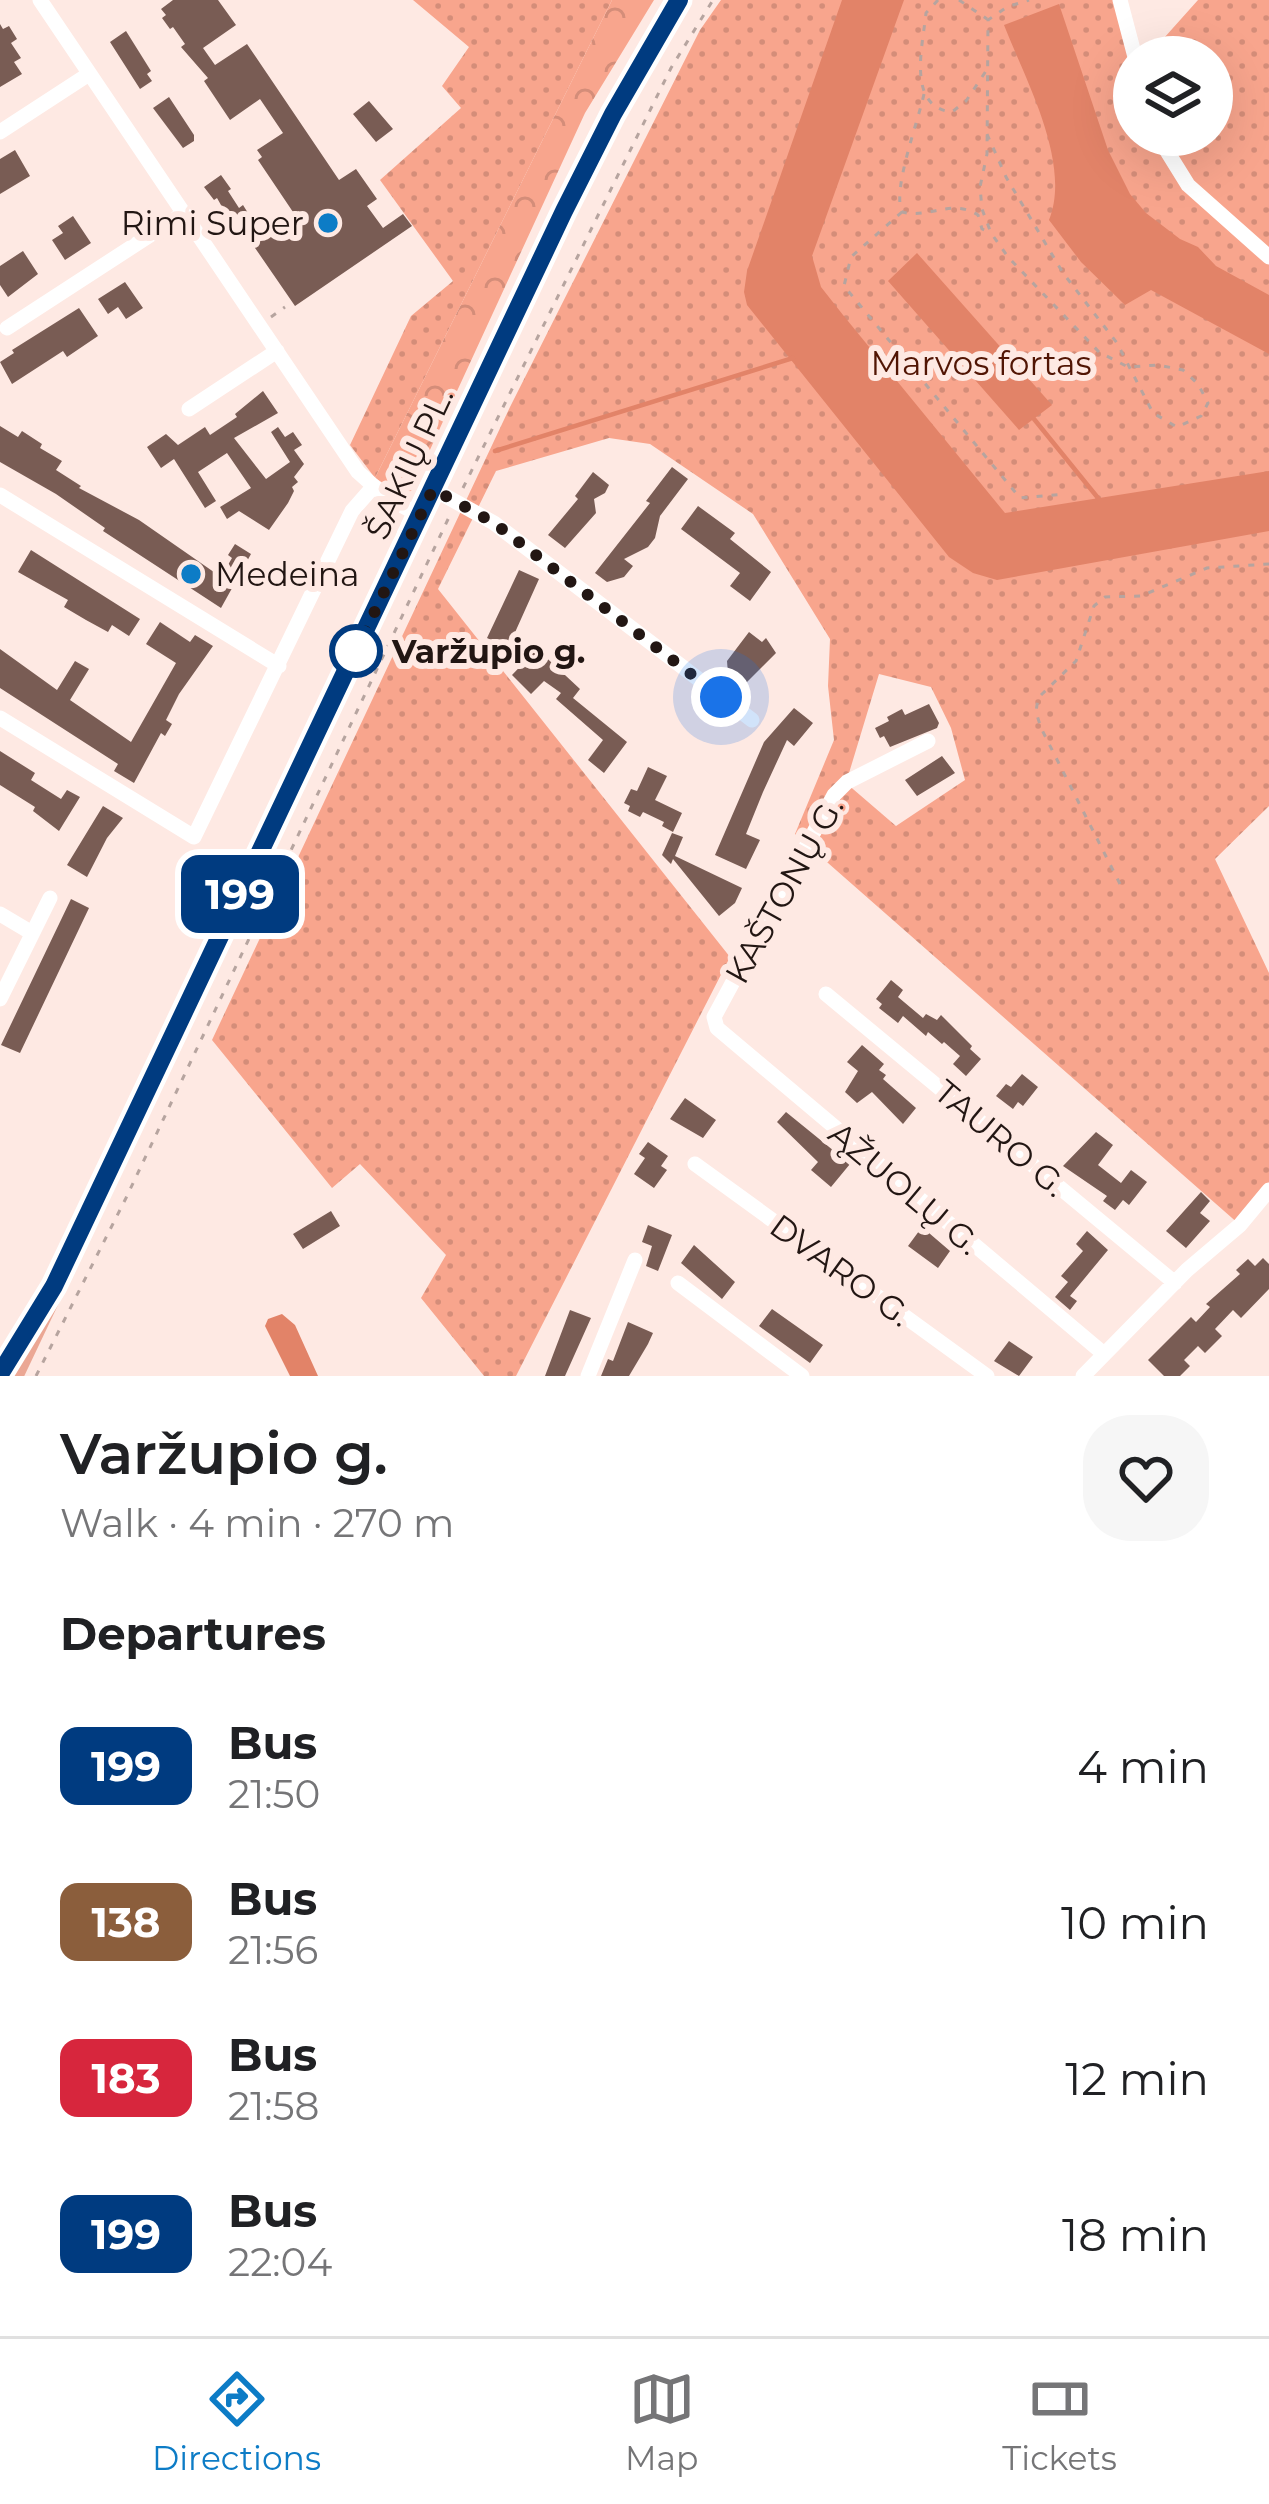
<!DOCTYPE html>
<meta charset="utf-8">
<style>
body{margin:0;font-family:Montserrat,sans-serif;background:#f6f6f6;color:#202124;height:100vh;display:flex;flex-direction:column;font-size:45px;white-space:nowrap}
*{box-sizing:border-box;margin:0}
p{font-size:39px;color:#757577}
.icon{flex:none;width:66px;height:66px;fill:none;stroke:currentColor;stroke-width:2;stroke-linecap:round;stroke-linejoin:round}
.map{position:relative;height:1376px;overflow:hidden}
.drawer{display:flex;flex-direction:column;background:#fff;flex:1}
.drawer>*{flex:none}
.badge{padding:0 24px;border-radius:18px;font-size:42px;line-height:78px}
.tools{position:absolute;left:1113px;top:36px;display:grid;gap:24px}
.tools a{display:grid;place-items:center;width:120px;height:120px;border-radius:50%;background:#fff;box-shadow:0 12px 48px #0002;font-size:60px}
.you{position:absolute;width:60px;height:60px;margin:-30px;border:9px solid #fff;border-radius:50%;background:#1a73e8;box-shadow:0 0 0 18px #1a73e833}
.map>.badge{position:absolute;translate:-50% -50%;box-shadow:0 0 0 6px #fff}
h2{padding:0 60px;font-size:45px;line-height:108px}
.round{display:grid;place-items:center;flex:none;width:126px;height:126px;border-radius:48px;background:#f6f6f6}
.summary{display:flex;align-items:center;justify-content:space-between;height:204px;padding:0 60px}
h1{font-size:57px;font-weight:600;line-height:90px}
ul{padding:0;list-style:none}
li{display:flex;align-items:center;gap:36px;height:156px;padding:0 60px}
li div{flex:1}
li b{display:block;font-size:45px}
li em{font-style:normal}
li .badge{min-width:132px;font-weight:700;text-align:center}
.tabs{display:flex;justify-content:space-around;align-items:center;height:168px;border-top:3px solid #e0e0e0;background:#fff;font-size:33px;color:#757577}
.tabs a{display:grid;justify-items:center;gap:6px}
.tabs .active{color:#0d7cc6}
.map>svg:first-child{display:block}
.green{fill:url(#green-dots);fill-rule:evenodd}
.forest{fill:url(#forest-crowns)}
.water{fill:#e28368}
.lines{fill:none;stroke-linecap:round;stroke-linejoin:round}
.stream{stroke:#e28368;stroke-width:4.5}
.building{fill:#795c54}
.path{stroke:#b6a49f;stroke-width:3;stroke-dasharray:6 9;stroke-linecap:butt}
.street{stroke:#fff;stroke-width:15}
.primary{stroke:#eba794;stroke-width:24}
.line-casing{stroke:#fff;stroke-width:27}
.line{stroke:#003b80;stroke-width:18}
.walk{stroke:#221613;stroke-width:12;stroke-dasharray:0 21.6}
.poi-dot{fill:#0d7cc6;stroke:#fee9e3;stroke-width:4.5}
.stop-dot{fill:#fff;stroke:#003b80;stroke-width:6}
.labels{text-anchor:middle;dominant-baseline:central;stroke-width:12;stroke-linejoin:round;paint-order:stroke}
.poi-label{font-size:33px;fill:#221613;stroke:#fee9e3;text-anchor:end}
.park-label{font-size:33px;fill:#511504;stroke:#fee9e3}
.street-label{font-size:33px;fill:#221613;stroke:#fee9e3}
.stop-label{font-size:33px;font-weight:bold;fill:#221613;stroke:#fee9e3;text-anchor:start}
</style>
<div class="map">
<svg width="1269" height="1376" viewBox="0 0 1269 1376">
<defs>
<pattern id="green-dots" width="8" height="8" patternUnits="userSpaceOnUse" patternTransform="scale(3)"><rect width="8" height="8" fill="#f8a58d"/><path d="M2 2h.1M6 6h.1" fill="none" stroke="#d48d79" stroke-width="1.8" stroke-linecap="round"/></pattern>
<pattern id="forest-crowns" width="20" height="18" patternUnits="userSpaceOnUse" patternTransform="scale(3)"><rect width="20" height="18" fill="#f8a58d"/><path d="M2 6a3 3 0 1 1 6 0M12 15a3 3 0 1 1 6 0" fill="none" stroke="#d48d79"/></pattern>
</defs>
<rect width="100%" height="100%" fill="#fee9e3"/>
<!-- green -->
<path class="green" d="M413 0H612L375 478 350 445 411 316 453 281 380 180 461 108 442 86 469 47Z
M721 0H1122L1134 57V135H1212V57H1147L1198 0H1269V806L1215 859 1269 973V1190L1240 1225 795 834 834 740 828 686 830 639 753 514 650 444 609 438 496 471 438 589 730 957 516 1376H484L421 1298 446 1255 360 1164 332 1188 212 1040 510 407 700 30ZM879 674 931 687 951 728 965 780 896 826 846 783Z"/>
<!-- forest -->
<path class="forest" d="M612 0H654L585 113 411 491 399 493 375 478Z"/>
<!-- water -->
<path class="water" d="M842 0H904L812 256 821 287 843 315 1005 513 1269 471V531L997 580 973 573 949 557 747 305 744 292 747 271Z
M1059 4 1108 150 1130 194 1146 213 1180 239 1198 247 1216 266 1269 295V354L1151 290 1125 305 1081 262 1049 220C1072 163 1025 79 1004 25Z
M917 253 1052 405 1019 430 888 281Z
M282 1314 295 1325 318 1376H290L265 1326 268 1319Z"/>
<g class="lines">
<!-- stream -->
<path class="stream" d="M1034 419 1098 498
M495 451 793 358"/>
</g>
<!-- building -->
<path class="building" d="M173 0H218L236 25 203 48 215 65 247 44 339 180 356 169 377 199 367 206 383 228 403 214 412 226 295 306 242 229 234 228 217 198 214 200 204 187 221 175 231 189 228 191 239 208 243 205 261 234 293 212 258 160 262 157 257 150 283 133 260 99 230 120 204 81 208 78 181 47 185 44 173 27 170 29 162 18 166 15 161 9Z
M0 24 3 29 9 26 17 39 11 43 21 58 14 62 22 74 0 87Z
M126 31 151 71 147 74 152 81 140 89 110 42Z
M169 97 194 135V141L183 148 153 108Z
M369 101 393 129 376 142 353 114Z
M15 150 30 176 0 194V159Z
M73 216 91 243 65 260 52 240 63 233 58 226Z
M23 251 38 274 8 297 0 285V266Z
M125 282 143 308 126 319 118 307 108 314 98 299Z
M79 308 98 336 67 357 63 351 12 384 0 362 14 353 12 350Z
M263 391 278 413 234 438 266 479 290 462 271 432 278 427 285 437 293 432 302 445 294 450 304 464 294 477 298 482 292 487 294 491 288 503 269 530 239 511 227 519 220 507 251 488 227 453 198 472 216 501 205 508 174 459 161 468 147 447 166 434 178 445 205 427 210 435 237 417 235 414Z
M0 426 18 437 22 431 42 444 40 448 62 461 56 470 81 486 79 488 139 520 221 577 232 558 228 555 235 544 251 554 221 608 103 531 105 528 56 494 0 462Z
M672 467 688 479 660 516 655 538 648 547 624 559 633 566 624 577 607 582 595 573 650 503 646 501Z
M593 472 609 485 605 493 594 499 596 513 565 548 548 535 578 499 575 496Z
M698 506 735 533 730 539 771 572 750 601 730 586 740 573 681 529Z
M31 550 140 619 129 636 112 625 108 632 86 620 64 607 68 600 18 572Z
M519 570 539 579 508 648 487 638Z
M160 622 190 642 195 635 213 646 179 694 166 720 172 724 165 736 161 733 134 783 114 771 118 764 0 688V649L57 690 75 661 89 669 70 700 131 742 176 663 146 644Z
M749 632 762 642 766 638 776 653 743 686 728 674 727 661Z
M537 649 580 689 573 698 627 742 604 773 588 760 603 740 556 699 561 693 544 681 531 694 512 675Z
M929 704 939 723 937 728 890 747 884 736 880 738 875 728 889 721 887 717 902 709 905 715Z
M794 708 813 723 794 746 787 740 763 792 746 834 760 840 746 869 715 855 764 742Z
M0 751 35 773 31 780 61 799 67 790 80 797 59 831 33 811 35 807 0 785Z
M942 756 955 773 917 796 905 780Z
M648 767 667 776 655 800 682 813 673 832 662 826 664 822 643 812 640 817 628 811 630 806 624 803 631 789 637 791Z
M103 806 123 818 107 838 87 877 67 865Z
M672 833 683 837 675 856 742 888 735 903 719 916 673 859 671 864 662 855Z
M71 899 89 908 20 1053 1 1045Z
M891 980 903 990 898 997 923 1018 926 1014 937 1020 941 1015 972 1046 970 1049 981 1059 966 1076 953 1064 960 1056 944 1042 942 1044 928 1032 926 1036 903 1016 898 1023 879 1008 882 1004 876 999Z
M862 1045 884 1064 879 1070 886 1075 883 1079 916 1108 903 1124 872 1092 857 1103 845 1092 858 1071 847 1062Z
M1022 1074 1038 1087 1023 1106 1018 1102 1013 1109 996 1096 1006 1084 1011 1087Z
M685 1098 716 1120 703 1138 670 1119Z
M786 1112 850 1164 831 1187 811 1170 818 1162 777 1122Z
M1096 1132 1113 1145 1098 1165 1121 1183 1131 1170 1147 1182 1129 1205 1123 1200 1115 1210 1103 1201 1107 1196 1063 1166Z
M648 1142 668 1156 661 1166 667 1170 654 1188 634 1174 645 1158 639 1154Z
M1201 1192 1210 1201 1200 1213 1210 1221 1186 1248 1166 1231Z
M331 1211 340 1226 303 1249 293 1234Z
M648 1225 672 1235 658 1271 646 1266 652 1246 642 1242Z
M922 1227 950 1251 938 1268 908 1246Z
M1087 1231 1108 1250 1070 1296 1077 1301 1070 1310 1055 1297 1068 1282 1061 1276 1083 1251 1076 1244Z
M694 1245 735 1282 722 1299 681 1263Z
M1263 1258 1269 1264V1289L1241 1318 1233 1310 1215 1329 1222 1336 1205 1353 1198 1346 1184 1360 1190 1366 1180 1376H1164L1148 1360 1191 1317 1196 1322 1210 1307 1206 1304 1240 1274 1236 1270 1248 1259 1255 1266Z
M772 1309 823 1345 810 1363 759 1326Z
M570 1310 591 1318 565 1376H545Z
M628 1322 653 1333 648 1344 629 1376H601L608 1359 613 1361Z
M1009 1341 1033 1357 1019 1376 994 1361Z"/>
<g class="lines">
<!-- path -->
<path class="path" d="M938 0 926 13C923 45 906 107 952 112L966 101 986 71
M959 0 987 19
M924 94C918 122 892 190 902 212 931 219 951 198 978 215L982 229 991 233
M987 134 1006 177 1063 273 1117 343 1153 413 1177 427 1201 416 1208 403 1198 384 1183 370 1158 365 1128 367 1099 352 1008 257 991 233 982 209 980 187 987 154 988 20 1007 7 1029 0
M902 212 851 257 844 286 1020 498 1065 494
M271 317 285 307
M463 488 671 68 713 0
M1120 884 1041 728 1036 712 1038 698 1076 661 1094 606 1105 597 1141 596 1207 568 1269 564
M36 1376 126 1198 451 513"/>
<!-- street -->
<path class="street" d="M40 0 358 472 386 497 421 516
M1120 0 1135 57
M0 132 89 74
M1157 135 1188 185 1269 257
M7 328 184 213
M189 409 277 351
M433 489 494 523 752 720
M0 495 279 666
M0 718 194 837 352 511 373 487
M928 741 847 782 834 795 714 1017 717 1028 1104 1354
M0 914 32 933
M826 994 1175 1283
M0 999 50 898
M695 1164 987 1376
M678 1283 802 1376
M588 1376 635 1260
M1083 1376 1187 1270 1240 1225 1269 1190"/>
<!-- primary -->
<path class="primary" d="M11 1376 564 211 613 114 679 0"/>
</g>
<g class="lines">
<!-- line casing -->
<g class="line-casing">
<path id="line" d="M0 1374 54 1286 564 211 613 114 679 0"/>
</g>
<!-- line -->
<use href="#line" class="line"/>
<!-- walk -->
<path class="walk" d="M356 651 433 489 494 523 721 697"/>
</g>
<!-- markers -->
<g class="poi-dot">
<circle cx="328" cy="223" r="12"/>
<circle cx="191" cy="574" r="12"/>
</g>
<circle class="stop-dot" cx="356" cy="651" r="24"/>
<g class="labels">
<!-- poi labels -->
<g class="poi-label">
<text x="304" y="223">Rimi Super</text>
<text x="215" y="574" text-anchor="start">Medeina</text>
</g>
<!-- park labels -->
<g class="park-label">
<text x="981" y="363">Marvos fortas</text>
</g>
<!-- street labels -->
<g class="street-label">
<text transform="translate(409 463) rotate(-65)">ŠAKIŲ PL.</text>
<text transform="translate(784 890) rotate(-61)">KAŠTONŲ G.</text>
<text transform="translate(1001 1138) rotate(40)">TAURO G.</text>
<text transform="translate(905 1188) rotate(40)">ĄŽUOLŲ G.</text>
<text transform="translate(841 1270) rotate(36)">DVARO G.</text>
</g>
<!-- stop labels -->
<g class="stop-label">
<text x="392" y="651">Varžupio g.</text>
</g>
</g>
</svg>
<div class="tools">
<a><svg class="icon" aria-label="layers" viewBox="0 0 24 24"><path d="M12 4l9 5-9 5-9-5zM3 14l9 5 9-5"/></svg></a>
</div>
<div class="you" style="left:721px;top:697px"></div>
<b class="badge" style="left:240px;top:894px;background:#003b80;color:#fff">199</b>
</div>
<section class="drawer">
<div class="summary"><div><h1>Varžupio g.</h1><p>Walk · 4 min · 270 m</p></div><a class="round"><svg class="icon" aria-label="heart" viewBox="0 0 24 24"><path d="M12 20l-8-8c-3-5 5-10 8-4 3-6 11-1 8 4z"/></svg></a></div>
<h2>Departures</h2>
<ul>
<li><span class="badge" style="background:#003b80;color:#fff">199</span><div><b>Bus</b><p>21:50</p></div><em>4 min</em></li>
<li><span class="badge" style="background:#8b5e3c;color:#fff">138</span><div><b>Bus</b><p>21:56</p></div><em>10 min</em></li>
<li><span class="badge" style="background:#d7263d;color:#fff">183</span><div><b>Bus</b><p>21:58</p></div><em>12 min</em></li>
<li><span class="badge" style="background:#003b80;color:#fff">199</span><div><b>Bus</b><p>22:04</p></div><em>18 min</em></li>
</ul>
</section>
<nav class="tabs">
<a class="active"><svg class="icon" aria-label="directions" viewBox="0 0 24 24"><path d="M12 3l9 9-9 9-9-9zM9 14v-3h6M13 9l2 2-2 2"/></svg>Directions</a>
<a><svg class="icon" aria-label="map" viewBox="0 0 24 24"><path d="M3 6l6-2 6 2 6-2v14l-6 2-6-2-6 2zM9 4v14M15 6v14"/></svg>Map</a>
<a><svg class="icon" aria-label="tickets" viewBox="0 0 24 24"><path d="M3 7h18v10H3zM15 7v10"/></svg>Tickets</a>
</nav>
